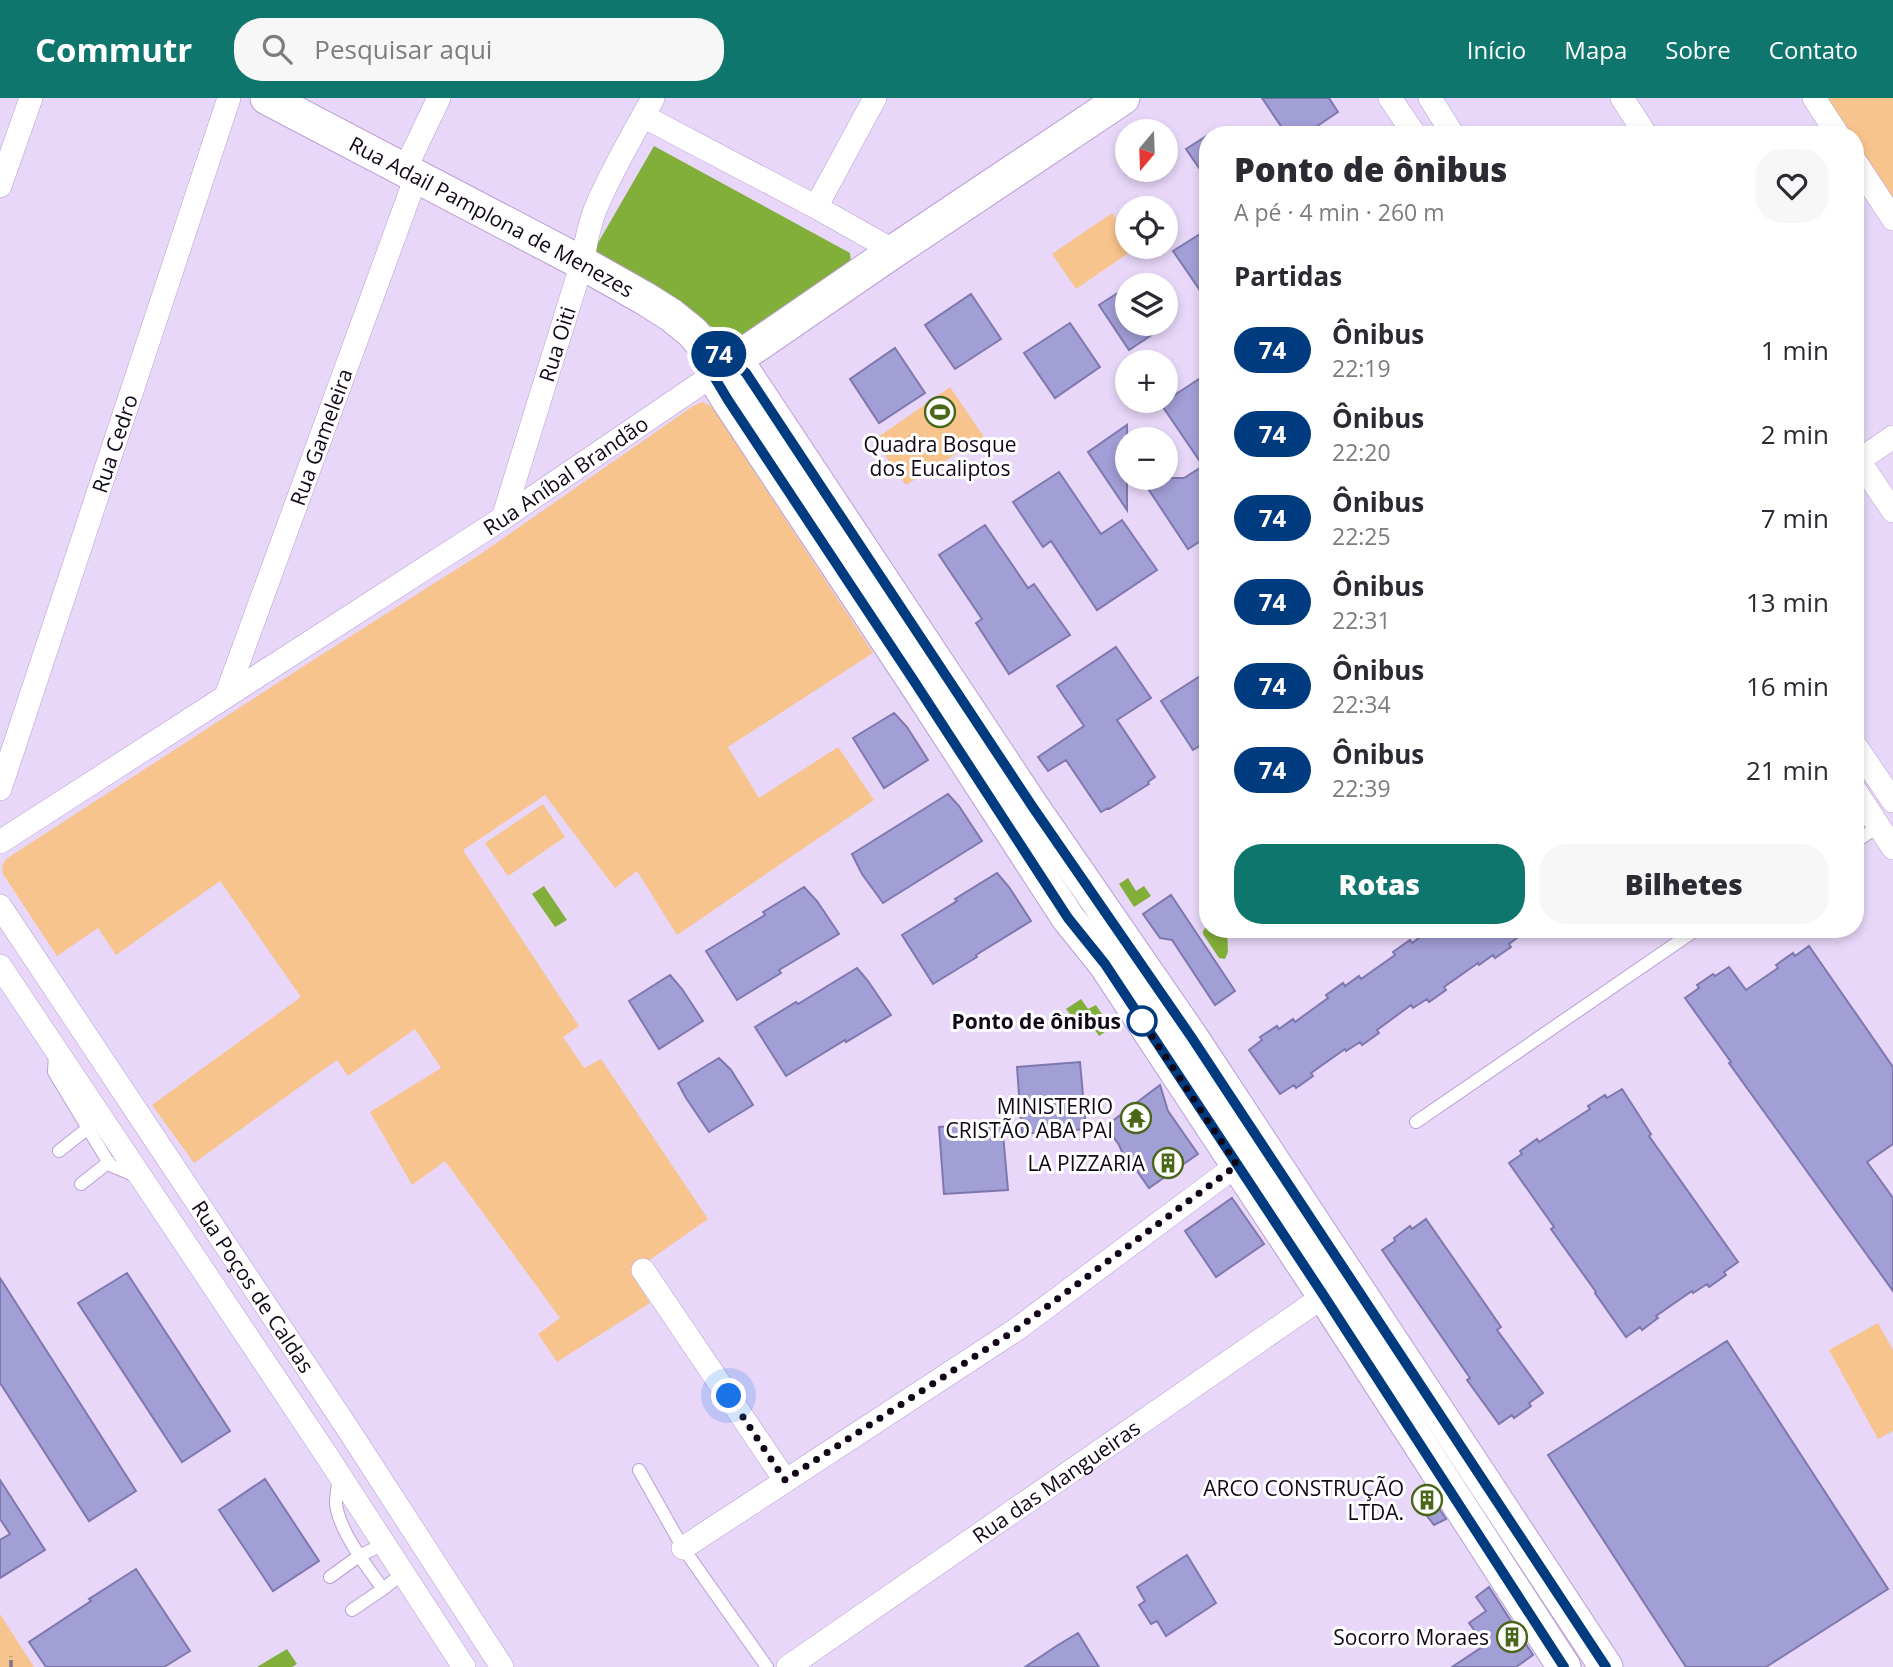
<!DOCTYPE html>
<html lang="pt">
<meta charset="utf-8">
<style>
body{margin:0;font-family:"Open Sans",sans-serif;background:#f7f7f7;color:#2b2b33;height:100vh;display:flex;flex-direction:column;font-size:26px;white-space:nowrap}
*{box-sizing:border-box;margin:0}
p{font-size:23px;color:#7c7c81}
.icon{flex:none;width:38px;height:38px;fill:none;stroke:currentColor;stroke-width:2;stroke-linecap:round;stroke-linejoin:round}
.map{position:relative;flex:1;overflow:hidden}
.panel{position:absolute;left:1199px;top:28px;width:665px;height:812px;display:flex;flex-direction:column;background:#fff;border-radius:28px;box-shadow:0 4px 10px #0003}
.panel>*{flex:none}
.badge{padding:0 14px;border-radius:23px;font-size:24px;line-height:46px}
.needle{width:46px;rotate:199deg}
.controls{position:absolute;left:1115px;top:21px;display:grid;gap:14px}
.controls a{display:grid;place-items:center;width:63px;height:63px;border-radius:50%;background:#fff;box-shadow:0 4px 10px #0003;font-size:35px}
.you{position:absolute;width:35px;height:35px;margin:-18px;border:5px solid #fff;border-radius:50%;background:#1a73e8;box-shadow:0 0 0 10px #1a73e833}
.map>.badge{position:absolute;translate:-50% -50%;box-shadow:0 0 0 4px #fff}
h2{padding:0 35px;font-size:26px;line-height:63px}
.round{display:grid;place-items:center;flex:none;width:74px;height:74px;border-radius:28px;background:#f7f7f7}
.summary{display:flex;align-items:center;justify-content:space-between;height:119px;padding:0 35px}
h1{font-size:33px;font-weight:800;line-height:52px}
.primary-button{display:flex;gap:14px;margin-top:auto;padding:14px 35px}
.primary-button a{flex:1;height:80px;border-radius:28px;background:#0f766e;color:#fff;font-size:28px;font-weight:800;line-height:80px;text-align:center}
.primary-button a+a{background:#f7f7f7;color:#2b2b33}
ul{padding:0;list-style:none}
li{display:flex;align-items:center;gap:21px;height:84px;padding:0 35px}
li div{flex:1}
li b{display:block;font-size:26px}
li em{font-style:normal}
li .badge{min-width:77px;font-weight:700;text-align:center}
header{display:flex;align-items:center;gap:42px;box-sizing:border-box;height:98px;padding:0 35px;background:#0f766e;color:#fff}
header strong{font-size:33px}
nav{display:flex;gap:38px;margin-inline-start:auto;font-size:24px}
.search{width:490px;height:63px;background:#f7f7f7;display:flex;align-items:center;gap:18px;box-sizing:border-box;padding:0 24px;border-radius:28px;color:#7c7c81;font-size:26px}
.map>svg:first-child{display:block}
.green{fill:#f7c48e}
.water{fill:#82af39}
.building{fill:#a29ed6;stroke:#7e78ae;stroke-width:2}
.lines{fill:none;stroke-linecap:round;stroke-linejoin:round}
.lane-casing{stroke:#ba9ed4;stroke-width:14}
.street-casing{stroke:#ba9ed4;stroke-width:24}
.secondary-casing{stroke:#ba9ed4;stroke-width:35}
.path{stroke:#81748e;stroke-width:3.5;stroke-dasharray:7 3.5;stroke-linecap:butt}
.lane{stroke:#fff;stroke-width:12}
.street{stroke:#fff;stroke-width:23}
.secondary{stroke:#fff;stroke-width:33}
.line-casing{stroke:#fff;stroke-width:16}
.line{stroke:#003b80;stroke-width:10}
.walk{stroke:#110719;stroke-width:7;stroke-dasharray:0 12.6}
.stop-dot{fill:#fff;stroke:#003b80;stroke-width:3.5}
.labels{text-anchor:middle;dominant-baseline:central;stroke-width:6;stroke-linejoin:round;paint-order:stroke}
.street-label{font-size:21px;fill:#110719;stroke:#fff}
.poi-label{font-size:21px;fill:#110719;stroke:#fff;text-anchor:end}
.stop-label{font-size:21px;font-weight:bold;fill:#110719;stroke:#fff;text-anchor:end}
</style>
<header>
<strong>Commutr</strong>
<div class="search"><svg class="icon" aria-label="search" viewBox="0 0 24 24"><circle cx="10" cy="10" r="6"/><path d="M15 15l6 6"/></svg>Pesquisar aqui</div>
<nav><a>Início</a><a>Mapa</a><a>Sobre</a><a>Contato</a></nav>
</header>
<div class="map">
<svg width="1893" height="1569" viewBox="0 0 1893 1569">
<rect width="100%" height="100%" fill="#e8d7f9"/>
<!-- green -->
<path class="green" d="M1825 0H1893V102L1855 45V37H1850Z
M1112 115 1127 137V149L1136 150 1076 191 1052 156Z
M950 289 984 339 906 387 874 342Z
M703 304 712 309 873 555 728 649 759 700 838 649 874 702 677 837 637 773 615 790 545 697 463 752 579 928 563 939 584 970 601 961 708 1121 631 1175 650 1205 557 1264 538 1236 560 1220 445 1063 412 1087 370 1014 441 970 415 931 348 978 337 962 194 1065 152 1007 301 899 220 783 116 857 98 830 57 858 3 776 2 768 6 761 310 564 482 455 693 308Z
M543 706 565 739 508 778 485 745Z
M1878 1225 1893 1252V1333L1878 1341 1829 1252Z
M0 1516 34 1569H0Z"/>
<!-- water -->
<path class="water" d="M654 48 850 155 851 166 739 243 587 164Z
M1128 780 1136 793 1144 788 1151 798 1134 809 1119 786Z
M544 788 567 822 555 829 532 796Z
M1207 828 1208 831H1227L1228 854 1225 861 1219 860 1203 836V833Z
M1081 901 1088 911 1096 907 1111 930 1099 938 1086 919 1077 925 1066 911Z
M287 1551 297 1566 292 1569H257Z"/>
<!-- building -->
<path class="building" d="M1262 0H1329L1338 14 1304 37H1287Z
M1208 37V83L1186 51Z
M1208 131V204L1173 153Z
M1127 189V226H1168L1129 252 1099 207Z
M971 196 1001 241 955 271 925 227Z
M1070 225 1100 269 1055 300 1024 255Z
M895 250 925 295 879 325 850 281Z
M1208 275V438L1188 451 1141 380H1184L1203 368 1161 306Z
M1127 327V412L1088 354Z
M1059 374 1101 436 1122 422 1157 472 1097 512 1051 443 1043 449 1013 404Z
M985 427 1028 490 1034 486 1070 537 1009 576 976 525 982 521 939 457Z
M1116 549 1151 600 1117 622 1155 679 1148 684 1149 686 1109 711 1108 710 1101 714 1066 662 1048 673 1038 659 1084 628 1057 588Z
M1208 573V643L1193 652 1161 603Z
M894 615 907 629 928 662 884 690 853 640Z
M948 696 959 708 982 743 883 805 862 776 852 756Z
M997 775 1009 789 1031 823 976 857 977 859 933 886 902 837 957 803 955 801Z
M804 789 817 803 839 836 779 872 781 875 737 902 706 853 765 817 763 814Z
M1171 797 1235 893 1215 907 1172 842 1160 840 1143 816Z
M1431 831H1529L1509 846 1511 849 1495 860 1493 857 1479 867 1478 865 1444 889 1446 892 1429 904 1427 901 1413 910 1411 907 1377 932 1379 935 1362 947 1360 944 1346 953 1345 951 1311 975 1313 978 1296 990 1294 987 1280 996 1249 952 1262 942 1260 939 1277 928 1279 931 1293 921 1295 924 1328 900 1326 897 1343 885 1345 888 1359 878 1361 881 1395 857 1393 854 1410 842 1412 845Z
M1809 848 1893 969V1046L1867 1064 1893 1100V1193L1729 965 1731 964 1685 900 1699 890 1697 887 1713 876 1715 878 1729 869 1746 892 1778 870 1776 867 1793 855 1795 858Z
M857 870 868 883 891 917 846 944 845 942 786 978 755 929 796 904 798 906Z
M670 877 682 891 703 923 659 951 629 903Z
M719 960 731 972 753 1007 709 1034 686 1000 678 985Z
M1080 964 1086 1031 1022 1036 1017 969Z
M1160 987 1168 1013 1198 1056 1149 1090 1137 1073 1126 1063 1119 1047 1106 1028Z
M1622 991 1651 1036 1649 1038 1738 1164 1724 1174 1726 1177 1709 1189 1707 1186 1693 1195 1692 1193 1656 1218 1658 1220 1642 1232 1640 1229 1626 1239 1595 1195 1596 1194 1551 1131 1554 1129 1509 1065 1522 1056 1520 1053 1537 1041 1539 1044 1590 1011 1588 1008 1605 997 1607 1000Z
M1002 1025 1008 1092 944 1096 939 1029Z
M1232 1100 1264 1146 1216 1179 1185 1133Z
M1426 1121 1501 1229 1497 1232 1543 1295 1529 1305 1531 1308 1514 1320 1512 1317 1499 1326 1467 1282 1470 1280 1382 1152 1395 1143 1394 1140 1410 1128 1412 1131Z
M127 1175 230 1333 182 1364 78 1205Z
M0 1180 136 1393 89 1423 0 1285Z
M1727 1243 1888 1491 1766 1569H1686L1548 1357Z
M265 1381 319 1463 273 1493 219 1412Z
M0 1382 45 1452 0 1480V1442L10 1436 0 1421Z
M1430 1397 1446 1421 1434 1427 1417 1405Z
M1187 1457 1216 1505 1166 1538 1157 1523 1151 1526 1139 1507 1145 1503 1137 1489Z
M136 1471 190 1553 164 1569H46L29 1544 91 1503 89 1501Z
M1489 1489 1533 1557 1516 1569H1452L1485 1547 1469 1525 1486 1513 1476 1499Z
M1078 1535 1099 1569H1025L1058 1547Z"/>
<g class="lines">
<!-- lane casing -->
<g class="lane-casing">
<path id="lane" d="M1858 742 1879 728
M55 955 54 974 110 1067 138 1079
M1416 1024 1697 831
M59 1053 88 1030
M81 1086 109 1064
M639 1372 683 1450 767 1569
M339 1378C338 1387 336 1397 336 1405 338 1432 368 1470 383 1491
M330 1479 359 1458 384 1446
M352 1512 383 1491 403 1475"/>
</g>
<!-- street casing -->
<g class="street-casing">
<g id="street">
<path d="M1390 0 1415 37"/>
<path d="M1430 0 1453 37"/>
<path d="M1622 0 1646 37"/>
<path d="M1814 0 1838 37"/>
<path d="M643 18 816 109 894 153"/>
<path d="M1855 63 1893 121"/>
<path d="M404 73 439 0"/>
<path d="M0 88 31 0"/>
<path d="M816 109 875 0"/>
<path d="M1855 357 1893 413"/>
<path d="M1855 365 1893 339"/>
<path id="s1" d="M503 420 582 165C585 147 589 129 595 112 611 73 633 37 653 0"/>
<path id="s2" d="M226 598 416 79"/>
<path d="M1855 647 1893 703"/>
<path id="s3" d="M0 691 229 0"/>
<path d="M1855 692 1893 750"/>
<path id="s4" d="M0 744 503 420 713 277"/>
<path id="s5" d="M0 808 346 1328 502 1569"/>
<path d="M0 868 327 1358 464 1569"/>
<path d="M643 1172 785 1382"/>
<path d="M683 1450 1017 1231 1237 1067"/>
<path id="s6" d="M788 1569 1324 1198"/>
</g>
</g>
<!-- secondary casing -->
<g class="secondary-casing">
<g id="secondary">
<path id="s7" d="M267 0 582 165 644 200 671 217 692 234 707 251 732 263 745 275 1032 708 1192 940 1606 1569"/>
<path d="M707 251 713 277 728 302 914 583 1068 820 1105 866 1324 1198 1564 1569"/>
<path d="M715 276 894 153 1123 0"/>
</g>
</g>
<!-- path -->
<path class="path" d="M11 1569V1558"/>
<!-- lane -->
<use href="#lane" class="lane"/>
<!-- street -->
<use href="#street" class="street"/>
<!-- secondary -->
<use href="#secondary" class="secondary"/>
</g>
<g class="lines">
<!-- line casing -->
<g class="line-casing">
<path id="line" d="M1564 1569 1324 1198 1105 866 1068 820 914 583 728 302 713 277 707 251 732 263 746 275 1032 708 1192 940 1606 1569"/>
</g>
<!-- line -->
<use href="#line" class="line"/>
<!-- walk -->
<path class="walk" d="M729 1298 785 1382 1017 1231 1237 1067 1142 923"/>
</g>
<!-- icons -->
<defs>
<g id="stadium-ring" transform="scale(1.575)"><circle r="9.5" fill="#fff" stroke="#496619" stroke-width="1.5"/><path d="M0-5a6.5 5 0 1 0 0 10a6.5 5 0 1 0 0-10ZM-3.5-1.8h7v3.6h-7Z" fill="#496619"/></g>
<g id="temple-ring" transform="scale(1.575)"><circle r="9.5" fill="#fff" stroke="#496619" stroke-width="1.5"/><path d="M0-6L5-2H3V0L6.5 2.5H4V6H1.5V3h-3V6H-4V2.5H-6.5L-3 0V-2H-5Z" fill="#496619"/></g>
<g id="building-ring" transform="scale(1.575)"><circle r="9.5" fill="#fff" stroke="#496619" stroke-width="1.5"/><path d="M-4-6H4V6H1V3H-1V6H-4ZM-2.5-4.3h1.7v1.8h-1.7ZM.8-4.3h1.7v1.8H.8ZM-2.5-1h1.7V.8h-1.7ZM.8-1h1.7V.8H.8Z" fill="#496619"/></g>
</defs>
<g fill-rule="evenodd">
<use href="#stadium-ring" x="940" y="314"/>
<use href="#temple-ring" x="1136" y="1020"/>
<use href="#building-ring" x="1168" y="1065"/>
<use href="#building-ring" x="1427" y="1402"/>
<use href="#building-ring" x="1512" y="1539"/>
</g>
<!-- markers -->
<circle class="stop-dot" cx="1142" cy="923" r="14"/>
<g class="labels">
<!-- street labels -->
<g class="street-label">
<text stroke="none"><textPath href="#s7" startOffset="254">Rua Adail Pamplona de Menezes</textPath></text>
<text stroke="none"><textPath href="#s1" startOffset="182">Rua Oiti</textPath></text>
<text stroke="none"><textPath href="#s2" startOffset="276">Rua Gameleira</textPath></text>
<text stroke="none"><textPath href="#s3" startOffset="364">Rua Cedro</textPath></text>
<text stroke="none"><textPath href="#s4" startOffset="674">Rua Aníbal Brandão</textPath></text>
<text stroke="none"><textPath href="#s5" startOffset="457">Rua Poços de Caldas</textPath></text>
<text stroke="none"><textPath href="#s6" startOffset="326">Rua das Mangueiras</textPath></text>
</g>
<!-- poi labels -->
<g class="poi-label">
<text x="940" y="346" text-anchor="middle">Quadra Bosque<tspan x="940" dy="24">dos Eucaliptos</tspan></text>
<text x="1113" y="1008">MINISTERIO<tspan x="1113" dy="24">CRISTÃO ABA PAI</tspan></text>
<text x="1145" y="1065">LA PIZZARIA</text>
<text x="1404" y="1390">ARCO CONSTRUÇÃO<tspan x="1404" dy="24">LTDA.</tspan></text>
<text x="1489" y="1539">Socorro Moraes</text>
</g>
<!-- stop labels -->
<g class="stop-label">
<text x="1121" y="923">Ponto de ônibus</text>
</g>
</g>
</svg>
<div class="controls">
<a><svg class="needle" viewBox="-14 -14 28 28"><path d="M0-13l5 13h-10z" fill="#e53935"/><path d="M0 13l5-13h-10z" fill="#7c7c81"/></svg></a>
<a><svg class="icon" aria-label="locate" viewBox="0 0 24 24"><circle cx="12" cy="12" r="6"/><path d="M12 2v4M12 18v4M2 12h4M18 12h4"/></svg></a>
<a><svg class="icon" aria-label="layers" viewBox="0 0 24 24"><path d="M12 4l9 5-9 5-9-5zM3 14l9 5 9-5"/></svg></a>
<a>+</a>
<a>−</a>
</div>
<div class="you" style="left:729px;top:1298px"></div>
<b class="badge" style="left:719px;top:256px;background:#003b80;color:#fff">74</b>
<section class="panel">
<div class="summary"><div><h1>Ponto de ônibus</h1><p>A pé · 4 min · 260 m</p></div><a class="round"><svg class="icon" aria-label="heart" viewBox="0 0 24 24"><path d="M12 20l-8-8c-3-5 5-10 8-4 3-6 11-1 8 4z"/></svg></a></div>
<h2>Partidas</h2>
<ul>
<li><span class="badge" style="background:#003b80;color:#fff">74</span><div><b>Ônibus</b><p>22:19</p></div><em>1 min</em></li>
<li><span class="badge" style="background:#003b80;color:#fff">74</span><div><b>Ônibus</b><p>22:20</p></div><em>2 min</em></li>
<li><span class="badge" style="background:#003b80;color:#fff">74</span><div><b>Ônibus</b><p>22:25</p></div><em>7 min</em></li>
<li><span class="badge" style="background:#003b80;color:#fff">74</span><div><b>Ônibus</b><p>22:31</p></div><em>13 min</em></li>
<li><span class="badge" style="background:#003b80;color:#fff">74</span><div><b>Ônibus</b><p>22:34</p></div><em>16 min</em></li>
<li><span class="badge" style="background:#003b80;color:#fff">74</span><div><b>Ônibus</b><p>22:39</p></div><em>21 min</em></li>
</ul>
<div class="primary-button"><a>Rotas</a><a>Bilhetes</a></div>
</section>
</div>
